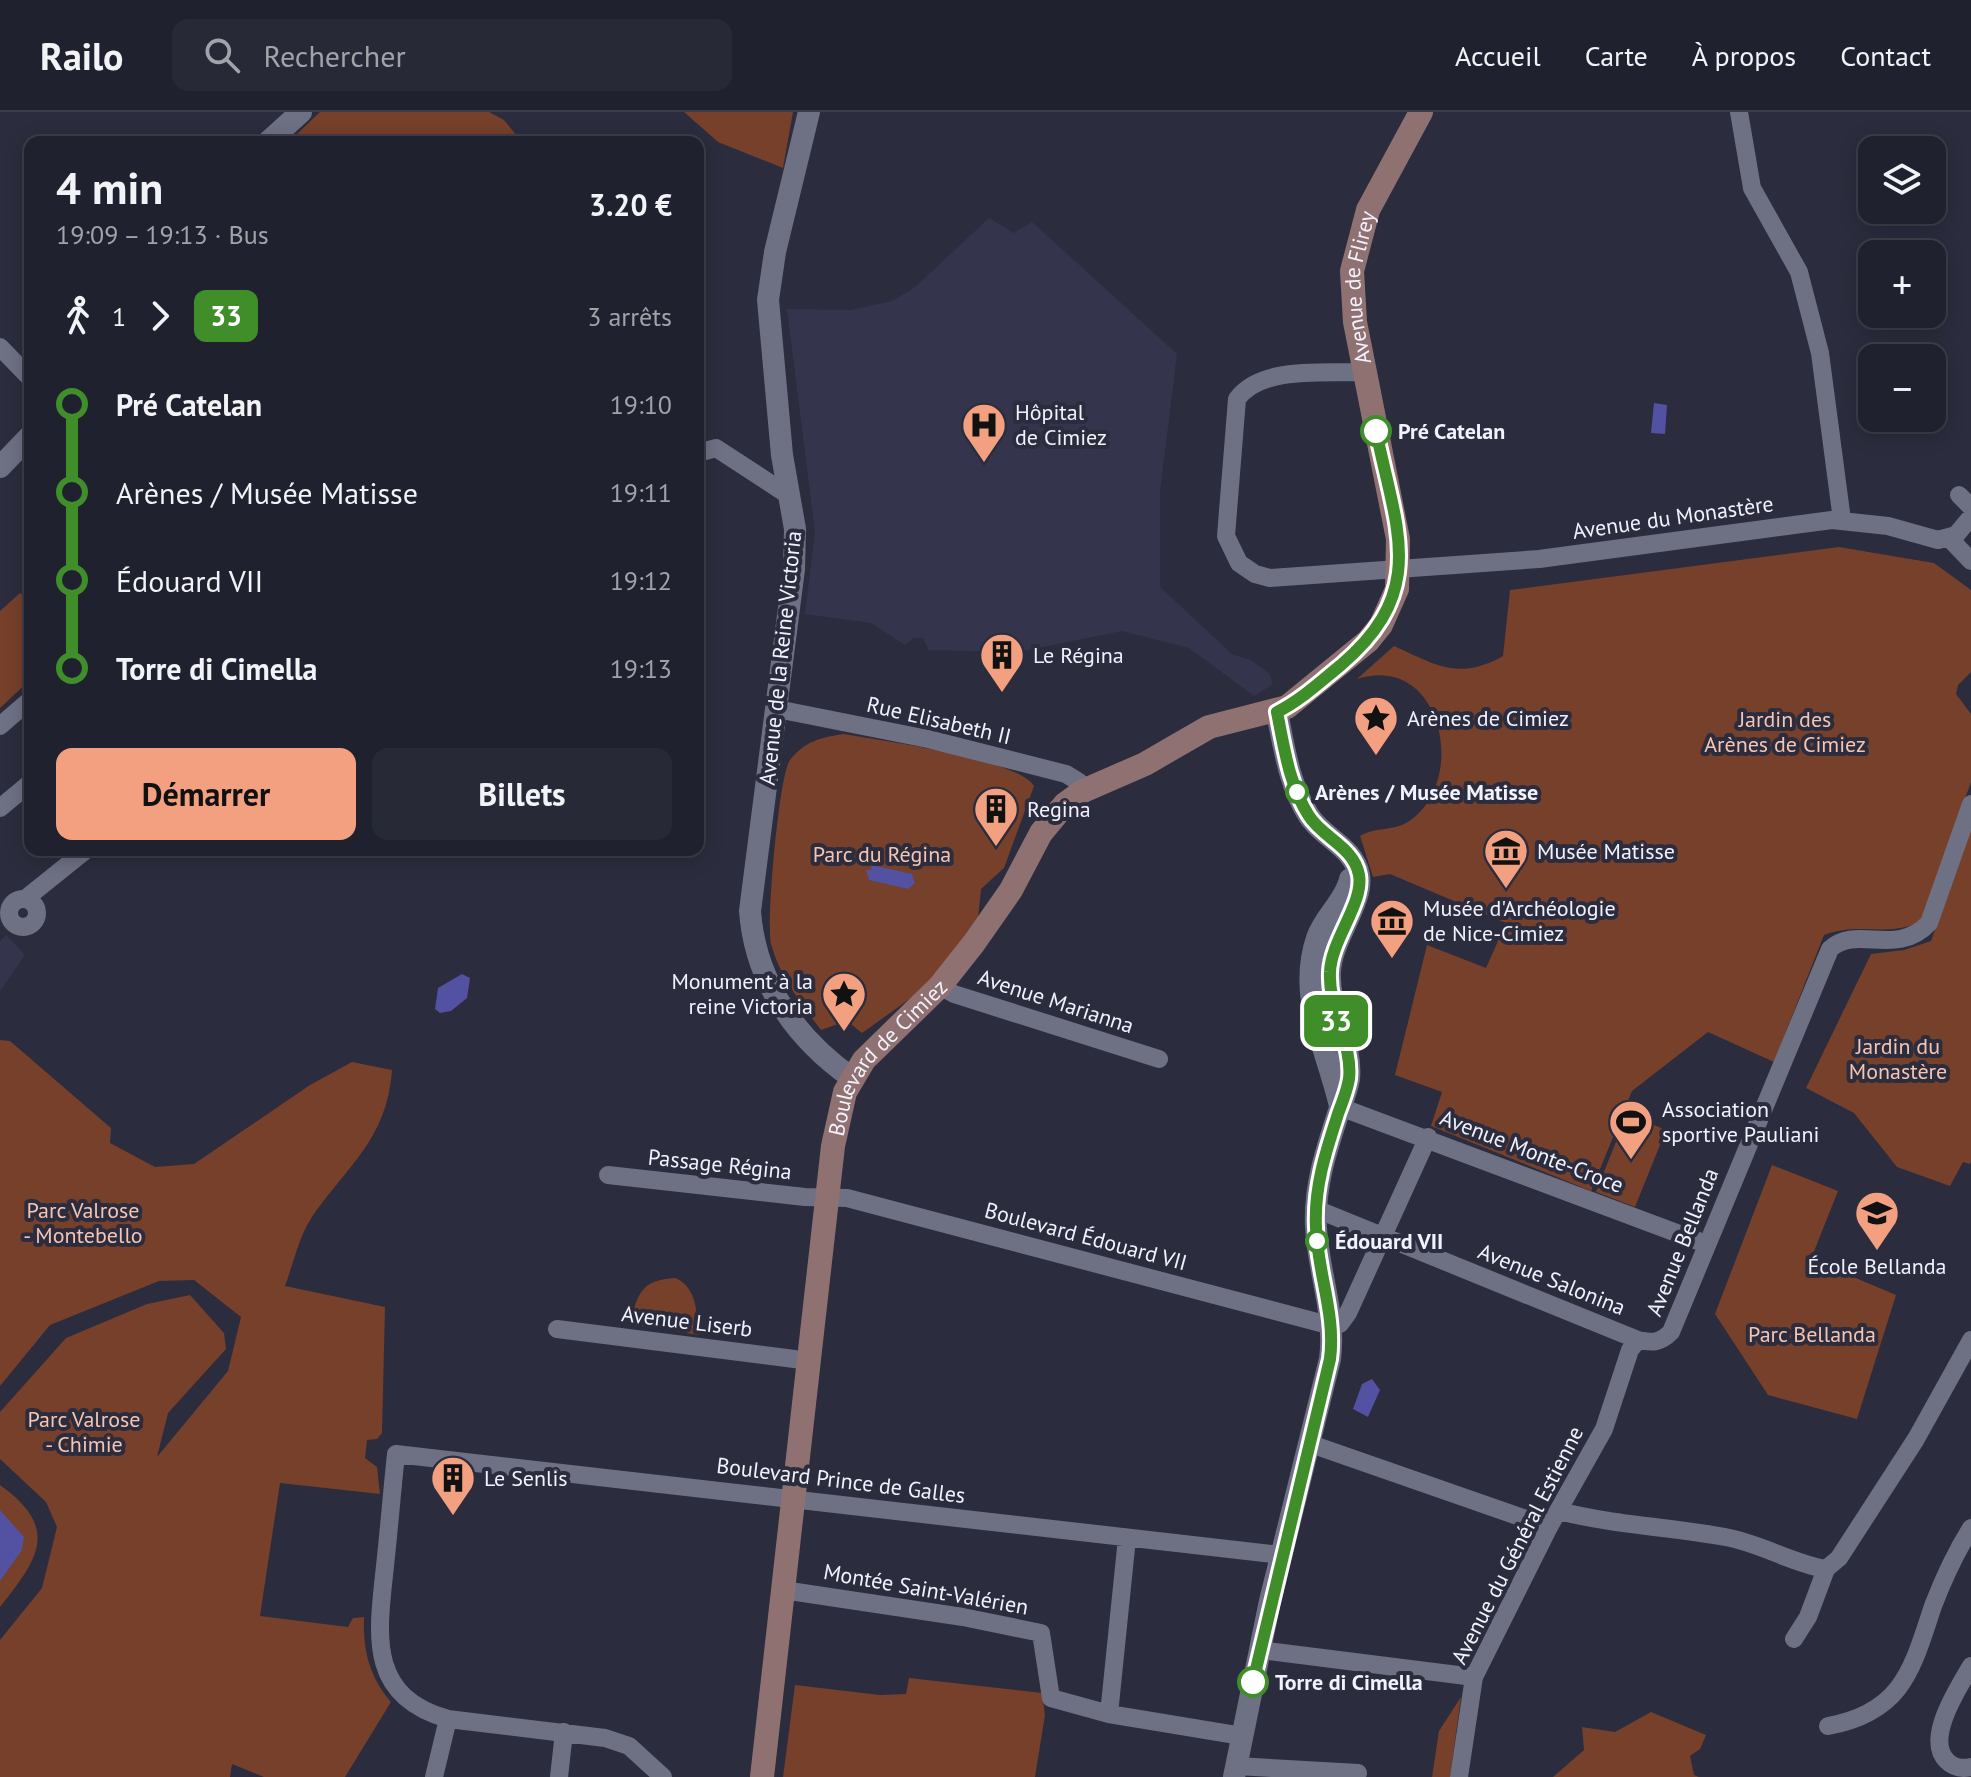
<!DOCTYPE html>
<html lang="fr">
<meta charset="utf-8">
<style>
body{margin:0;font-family:"PT Sans",sans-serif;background:#282936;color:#f1f3f6;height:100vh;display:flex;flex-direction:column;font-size:30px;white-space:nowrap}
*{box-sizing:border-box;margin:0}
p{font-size:26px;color:#a2a3aa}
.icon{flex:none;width:44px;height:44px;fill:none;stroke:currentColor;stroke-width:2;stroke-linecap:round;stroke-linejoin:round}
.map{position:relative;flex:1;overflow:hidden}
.panel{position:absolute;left:24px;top:24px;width:680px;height:720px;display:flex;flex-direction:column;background:#20212e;border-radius:16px;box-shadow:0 4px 20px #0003,0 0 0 2px #3d3e4a}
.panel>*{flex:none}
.badge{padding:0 16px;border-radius:12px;font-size:28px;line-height:52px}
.tools{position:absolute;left:1858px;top:24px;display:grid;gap:16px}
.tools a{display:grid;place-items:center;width:88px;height:88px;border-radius:16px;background:#20212e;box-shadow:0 4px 20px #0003,0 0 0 2px #3d3e4a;font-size:40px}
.map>.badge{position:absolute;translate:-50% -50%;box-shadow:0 0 0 4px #fff}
.legs{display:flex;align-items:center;gap:12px;height:88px;padding:0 32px;font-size:26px}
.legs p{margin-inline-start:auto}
.headline{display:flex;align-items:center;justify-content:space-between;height:136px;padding:0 32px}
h1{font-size:44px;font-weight:800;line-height:60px}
.cta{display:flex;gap:16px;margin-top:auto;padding:16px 32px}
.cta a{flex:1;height:92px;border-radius:16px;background:#f2a080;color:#111;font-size:32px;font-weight:800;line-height:92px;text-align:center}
.cta a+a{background:#282936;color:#f1f3f6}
ul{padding:0 32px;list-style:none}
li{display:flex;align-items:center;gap:28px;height:88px;font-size:30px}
li i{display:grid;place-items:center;width:12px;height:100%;margin:0 10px;background:currentColor}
li i::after{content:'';width:20px;height:20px;margin:-10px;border:6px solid;border-radius:50%;background:#20212e}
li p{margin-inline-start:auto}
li:first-child i{background:linear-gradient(#0000 50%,currentColor 0)}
li:last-child i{background:linear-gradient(currentColor 50%,#0000 0)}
header{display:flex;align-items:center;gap:48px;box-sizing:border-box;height:112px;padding:0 40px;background:#20212e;border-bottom:2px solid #3d3e4a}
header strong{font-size:38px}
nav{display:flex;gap:44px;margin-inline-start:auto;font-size:28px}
.search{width:560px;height:72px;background:#282936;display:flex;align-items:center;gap:20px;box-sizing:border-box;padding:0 28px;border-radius:16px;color:#a2a3aa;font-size:30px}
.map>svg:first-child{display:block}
.built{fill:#34354c}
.green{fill:#76402b}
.water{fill:#5351a1}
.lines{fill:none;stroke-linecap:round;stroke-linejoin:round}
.minor{stroke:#6e7084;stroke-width:18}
.tertiary{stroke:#6e7084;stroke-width:22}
.secondary{stroke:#907171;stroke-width:24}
.line-1-casing{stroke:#fff;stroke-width:18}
.line-1{stroke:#3f8e29;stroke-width:12}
.stop-1-dot{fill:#fff;stroke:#3f8e29;stroke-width:4}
.labels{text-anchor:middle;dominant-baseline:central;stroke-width:8;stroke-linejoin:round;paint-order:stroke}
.street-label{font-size:22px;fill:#f1f2fe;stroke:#2b2c3d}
.poi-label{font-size:22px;fill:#f1f2fe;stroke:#2b2c3d;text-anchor:start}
.stop-label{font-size:22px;font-weight:bold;fill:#f1f2fe;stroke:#2b2c3d;text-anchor:start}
.park-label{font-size:22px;fill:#f6c5b2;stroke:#2b2c3d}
</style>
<header>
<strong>Railo</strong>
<div class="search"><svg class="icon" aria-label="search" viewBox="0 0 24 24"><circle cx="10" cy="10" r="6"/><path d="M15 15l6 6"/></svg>Rechercher</div>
<nav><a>Accueil</a><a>Carte</a><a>À propos</a><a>Contact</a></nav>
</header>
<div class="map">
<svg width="1971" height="1665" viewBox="0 0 1971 1665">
<rect width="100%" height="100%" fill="#2b2c3d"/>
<!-- built -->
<path class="built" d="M989 106 1014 121 1032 110 1177 242 1160 379V475L1232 542 1251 548 1270 562 1273 572 1254 584 1189 536 1122 519 1018 540 929 538 923 526H913L905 533 871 511 805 502 815 420 787 197 851 198 892 189 914 176Z
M6 823 25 843 0 879V829Z"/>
<!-- green -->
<path class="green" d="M320 0H489L504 8 522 30H308L297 22Z
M684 0H793L783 56 718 30Z
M1839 435 1934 451 1971 478V560L1958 573 1956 582 1971 602V670L1921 810C1883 826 1861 809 1824 823L1774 950 1708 920 1632 979 1591 1079 1431 1014 1442 980 1395 963 1427 833 1486 856 1506 811 1390 762 1373 765 1360 724C1376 714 1397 720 1412 707 1468 665 1441 540 1357 567L1394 534C1436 553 1459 569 1503 544L1510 478Z
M20 481 30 489V568L0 596V499Z
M843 622C878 628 1018 647 1034 674L1004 756 981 777 977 816 932 871 862 921 847 909 821 918C801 892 780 865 771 832 766 812 779 662 790 648 805 629 820 626 843 622Z
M1971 716V1049L1970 1052 1963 1050 1950 1074 1897 1055 1854 1001 1806 976 1871 842 1904 838 1931 829Z
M0 928 10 929 111 1016 110 1031 155 1055 194 1052 310 973 352 950 392 958C387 1027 348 1053 312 1105 299 1124 293 1153 285 1174L385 1195 382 1321 377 1327 367 1328 365 1346 377 1355 380 1382 280 1371 260 1504 348 1515 353 1506 364 1505C363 1538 369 1564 391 1590L345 1665H264L232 1652 230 1665H0V1528L42 1476 57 1415 46 1390 0 1347V1300L66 1226 147 1192 190 1183 224 1221 226 1237 168 1301 157 1345 228 1259 241 1205 194 1168 159 1169 50 1213 0 1274Z
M1627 1002 1666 1018 1635 1095 1596 1080Z
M1772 1053 1838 1079 1811 1147 1896 1183 1857 1307 1768 1283 1715 1202Z
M676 1166C698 1177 696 1201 699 1223L629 1212C639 1181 640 1168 676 1166Z
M0 1373C60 1416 39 1446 0 1495Z
M909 1566 1042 1581 1045 1603 1035 1665H783L795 1573 880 1583 906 1582Z
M1461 1585 1450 1665H1432L1439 1619Z
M1651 1600 1706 1623 1700 1637 1690 1644 1694 1663 1699 1665H1553L1584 1638 1582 1615 1615 1620Z"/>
<!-- water -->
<path class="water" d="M1654 291 1667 293 1665 322 1651 321Z
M872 753 912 762 915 771 908 777 869 768 866 758H871Z
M462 862 470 866 467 886 451 899 440 901 435 897 438 876Z
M1372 1267 1380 1278 1368 1305 1353 1297 1362 1272Z
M0 1398 24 1425 22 1438 0 1469Z"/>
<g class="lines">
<!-- minor -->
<path class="minor" d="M1739 0 1752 76 1799 160 1820 241 1842 408
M0 235 30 266
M1366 260C1326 262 1262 253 1237 287L1226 424 1239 451 1255 462 1270 466 1539 447 1832 408 1888 414 1938 428 1956 423 1971 405
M698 341 716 336 791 385
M1959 383 1971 395
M1949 426 1971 449
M777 597 928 627 1066 662 1079 670 1083 679
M0 614 30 588
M0 696 30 671
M9 801a14 14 0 1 1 28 0a14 14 0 1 1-28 0Z
M25 787 86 738
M940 874 954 882 1159 947
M1340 995 1706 1132
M608 1063 805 1085 847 1086 1332 1214 1340 1212 1348 1201 1428 1025
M1316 1097 1638 1228C1653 1231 1660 1231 1671 1220L1830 837C1857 812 1896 846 1929 811L1971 692
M557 1217 810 1249
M1308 1331 1549 1415
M1559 1399C1614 1413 1670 1415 1725 1425 1760 1431 1791 1451 1826 1457L1839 1446 1916 1327 1971 1228
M783 1478 963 1505 1041 1521 1051 1586 1109 1602 1242 1624
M1794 1527 1808 1505 1826 1457
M1260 1538 1474 1565
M1971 1554C1959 1575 1924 1627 1947 1649 1954 1656 1962 1657 1971 1655
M1109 1602 1127 1426
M1828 1614C1903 1600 1912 1557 1933 1494 1943 1468 1956 1440 1971 1416
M1237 1654 1358 1661
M434 1665 448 1607
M559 1665 564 1620
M663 1665 629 1634 605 1626 448 1607C366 1584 378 1521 385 1454 389 1417 392 1380 396 1342L1281 1443
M1459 1665 1474 1565 1549 1415 1604 1317 1630 1238 1638 1228"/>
<!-- tertiary -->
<path class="tertiary" d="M809 0 775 140 768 188 782 343 795 417 794 457 750 799C755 869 795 926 852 966
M268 30 301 0
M0 355 30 324
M1340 994C1327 937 1297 885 1317 826 1324 805 1346 788 1350 767
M1234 1665 1270 1489 1330 1247C1336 1202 1318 1159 1316 1115 1314 1075 1326 1039 1338 1002 1342 991 1347 979 1349 967 1353 931 1328 897 1330 860 1331 828 1364 790 1359 763 1354 735 1323 726 1309 704 1289 673 1284 635 1277 600"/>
<!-- secondary -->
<path class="secondary" id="s1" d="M762 1665 833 1034 845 980 864 948 940 874 974 831 1011 778 1041 721 1065 692 1083 679 1145 652 1209 615 1287 595 1368 529 1381 513 1397 477 1398 427 1355 210 1352 159 1368 98 1421 0"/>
</g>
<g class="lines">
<!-- line-1 casing -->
<g class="line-1-casing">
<path id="line-1" d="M1253 1570 1330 1247C1336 1202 1317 1159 1316 1115 1314 1075 1326 1039 1338 1002 1342 991 1347 979 1349 967 1353 932 1328 897 1330 860 1331 828 1364 791 1359 763 1354 735 1323 726 1309 704 1289 673 1284 635 1277 600 1301 588 1320 570 1341 553 1429 478 1396 417 1376 319"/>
</g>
<!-- line-1 -->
<use href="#line-1" class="line-1"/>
</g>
<!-- icons -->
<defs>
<g id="hospital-pin" transform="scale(2.3)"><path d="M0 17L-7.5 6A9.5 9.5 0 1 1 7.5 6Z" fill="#f2a080" stroke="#2b2c3d"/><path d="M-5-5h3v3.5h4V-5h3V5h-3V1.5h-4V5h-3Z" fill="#111"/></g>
<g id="building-pin" transform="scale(2.3)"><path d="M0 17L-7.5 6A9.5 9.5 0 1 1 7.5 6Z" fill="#f2a080" stroke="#2b2c3d"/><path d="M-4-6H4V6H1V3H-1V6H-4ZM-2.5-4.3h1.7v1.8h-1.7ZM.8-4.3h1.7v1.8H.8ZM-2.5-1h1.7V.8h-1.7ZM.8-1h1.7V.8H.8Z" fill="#111"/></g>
<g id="sight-pin" transform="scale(2.3)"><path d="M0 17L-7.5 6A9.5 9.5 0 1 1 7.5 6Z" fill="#f2a080" stroke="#2b2c3d"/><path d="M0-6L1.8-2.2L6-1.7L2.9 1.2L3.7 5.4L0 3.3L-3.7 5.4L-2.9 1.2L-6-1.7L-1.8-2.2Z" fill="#111"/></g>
<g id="museum-pin" transform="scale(2.3)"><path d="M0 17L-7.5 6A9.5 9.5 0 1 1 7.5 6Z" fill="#f2a080" stroke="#2b2c3d"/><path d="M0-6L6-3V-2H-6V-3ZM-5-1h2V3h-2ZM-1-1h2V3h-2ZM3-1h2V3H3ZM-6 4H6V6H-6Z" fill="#111"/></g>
<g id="stadium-pin" transform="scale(2.3)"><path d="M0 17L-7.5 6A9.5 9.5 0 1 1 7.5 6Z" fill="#f2a080" stroke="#2b2c3d"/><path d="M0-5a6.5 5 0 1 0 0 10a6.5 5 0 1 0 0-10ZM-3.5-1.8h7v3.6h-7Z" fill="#111"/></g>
<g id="school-pin" transform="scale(2.3)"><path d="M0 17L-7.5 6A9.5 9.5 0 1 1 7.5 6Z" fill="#f2a080" stroke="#2b2c3d"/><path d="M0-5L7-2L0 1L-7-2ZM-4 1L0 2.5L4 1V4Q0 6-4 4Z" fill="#111"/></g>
</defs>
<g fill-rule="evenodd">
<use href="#hospital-pin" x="984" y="313"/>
<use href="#building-pin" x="1002" y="543"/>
<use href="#sight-pin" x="1376" y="606"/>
<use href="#building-pin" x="996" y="697"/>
<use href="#museum-pin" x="1506" y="739"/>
<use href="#museum-pin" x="1392" y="809"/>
<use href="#sight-pin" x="844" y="882"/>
<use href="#stadium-pin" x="1631" y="1010"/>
<use href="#school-pin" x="1877" y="1101"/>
<use href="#building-pin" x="453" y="1366"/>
</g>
<!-- markers -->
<g class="stop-1-dot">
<circle cx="1376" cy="319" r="14"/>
<circle cx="1297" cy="680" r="10"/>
<circle cx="1317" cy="1129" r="10"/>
<circle cx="1253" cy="1570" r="14"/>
</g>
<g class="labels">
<!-- street labels -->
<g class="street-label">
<text stroke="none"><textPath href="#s1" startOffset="1770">Avenue de Flirey</textPath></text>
<text transform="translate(1673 405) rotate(-8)">Avenue du Monastère</text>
<text transform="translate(780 546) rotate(-84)">Avenue de la Reine Victoria</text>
<text transform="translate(939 608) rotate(13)">Rue Elisabeth II</text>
<text transform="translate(1056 889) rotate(18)">Avenue Marianna</text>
<text stroke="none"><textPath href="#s1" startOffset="742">Boulevard de Cimiez</textPath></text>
<text transform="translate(1532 1039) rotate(21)">Avenue Monte-Croce</text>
<text transform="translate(720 1052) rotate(6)">Passage Régina</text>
<text transform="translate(1086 1124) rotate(15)">Boulevard Édouard VII</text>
<text transform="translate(1682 1130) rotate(-68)">Avenue Bellanda</text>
<text transform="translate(1552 1167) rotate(22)">Avenue Salonina</text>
<text transform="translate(687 1209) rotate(7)">Avenue Liserb</text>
<text transform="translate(841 1368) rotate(7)">Boulevard Prince de Galles</text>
<text transform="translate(1517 1433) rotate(-63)">Avenue du Général Estienne</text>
<text transform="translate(926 1477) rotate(10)">Montée Saint-Valérien</text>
</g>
<!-- poi labels -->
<g class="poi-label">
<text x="1015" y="300">Hôpital<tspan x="1015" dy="25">de Cimiez</tspan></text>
<text x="1033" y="543">Le Régina</text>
<text x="1407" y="606">Arènes de Cimiez</text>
<text x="1027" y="697">Regina</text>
<text x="1537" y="739">Musée Matisse</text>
<text x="1423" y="796">Musée d'Archéologie<tspan x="1423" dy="25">de Nice-Cimiez</tspan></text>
<text x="813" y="869" text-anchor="end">Monument à la<tspan x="813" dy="25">reine Victoria</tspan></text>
<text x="1662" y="997">Association<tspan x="1662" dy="25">sportive Pauliani</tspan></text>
<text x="1877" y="1154" text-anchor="middle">École Bellanda</text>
<text x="484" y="1366">Le Senlis</text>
</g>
<!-- stop labels -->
<g class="stop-label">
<text x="1398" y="319">Pré Catelan</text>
<text x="1315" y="680">Arènes / Musée Matisse</text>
<text x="1335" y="1129">Édouard VII</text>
<text x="1275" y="1570">Torre di Cimella</text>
</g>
<!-- park labels -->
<g class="park-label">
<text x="1785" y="607">Jardin des<tspan x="1785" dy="25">Arènes de Cimiez</tspan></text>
<text x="882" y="742">Parc du Régina</text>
<text x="1898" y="934">Jardin du<tspan x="1898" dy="25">Monastère</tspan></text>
<text x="83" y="1098">Parc Valrose<tspan x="83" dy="25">- Montebello</tspan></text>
<text x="1812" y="1222">Parc Bellanda</text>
<text x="84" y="1307">Parc Valrose<tspan x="84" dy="25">- Chimie</tspan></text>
</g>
</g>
</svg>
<div class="tools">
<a><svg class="icon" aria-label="layers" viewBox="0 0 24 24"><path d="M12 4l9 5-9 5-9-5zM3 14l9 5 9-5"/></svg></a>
<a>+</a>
<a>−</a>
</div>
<b class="badge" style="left:1336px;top:909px;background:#3f8e29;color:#fff">33</b>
<section class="panel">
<div class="headline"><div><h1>4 min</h1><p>19:09 – 19:13 · Bus</p></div><b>3.20 €</b></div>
<div class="legs"><svg class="icon" aria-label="walk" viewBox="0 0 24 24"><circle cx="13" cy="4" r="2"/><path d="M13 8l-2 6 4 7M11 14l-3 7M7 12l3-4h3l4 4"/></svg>1<svg class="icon" aria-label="forward" viewBox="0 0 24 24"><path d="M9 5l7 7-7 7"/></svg><b class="badge" style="background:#3f8e29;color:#fff">33</b><p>3 arrêts</p></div>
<ul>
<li><i style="color:#3f8e29"></i><b>Pré Catelan</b><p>19:10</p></li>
<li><i style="color:#3f8e29"></i><span>Arènes / Musée Matisse</span><p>19:11</p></li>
<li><i style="color:#3f8e29"></i><span>Édouard VII</span><p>19:12</p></li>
<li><i style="color:#3f8e29"></i><b>Torre di Cimella</b><p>19:13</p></li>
</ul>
<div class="cta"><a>Démarrer</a><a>Billets</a></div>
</section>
</div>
